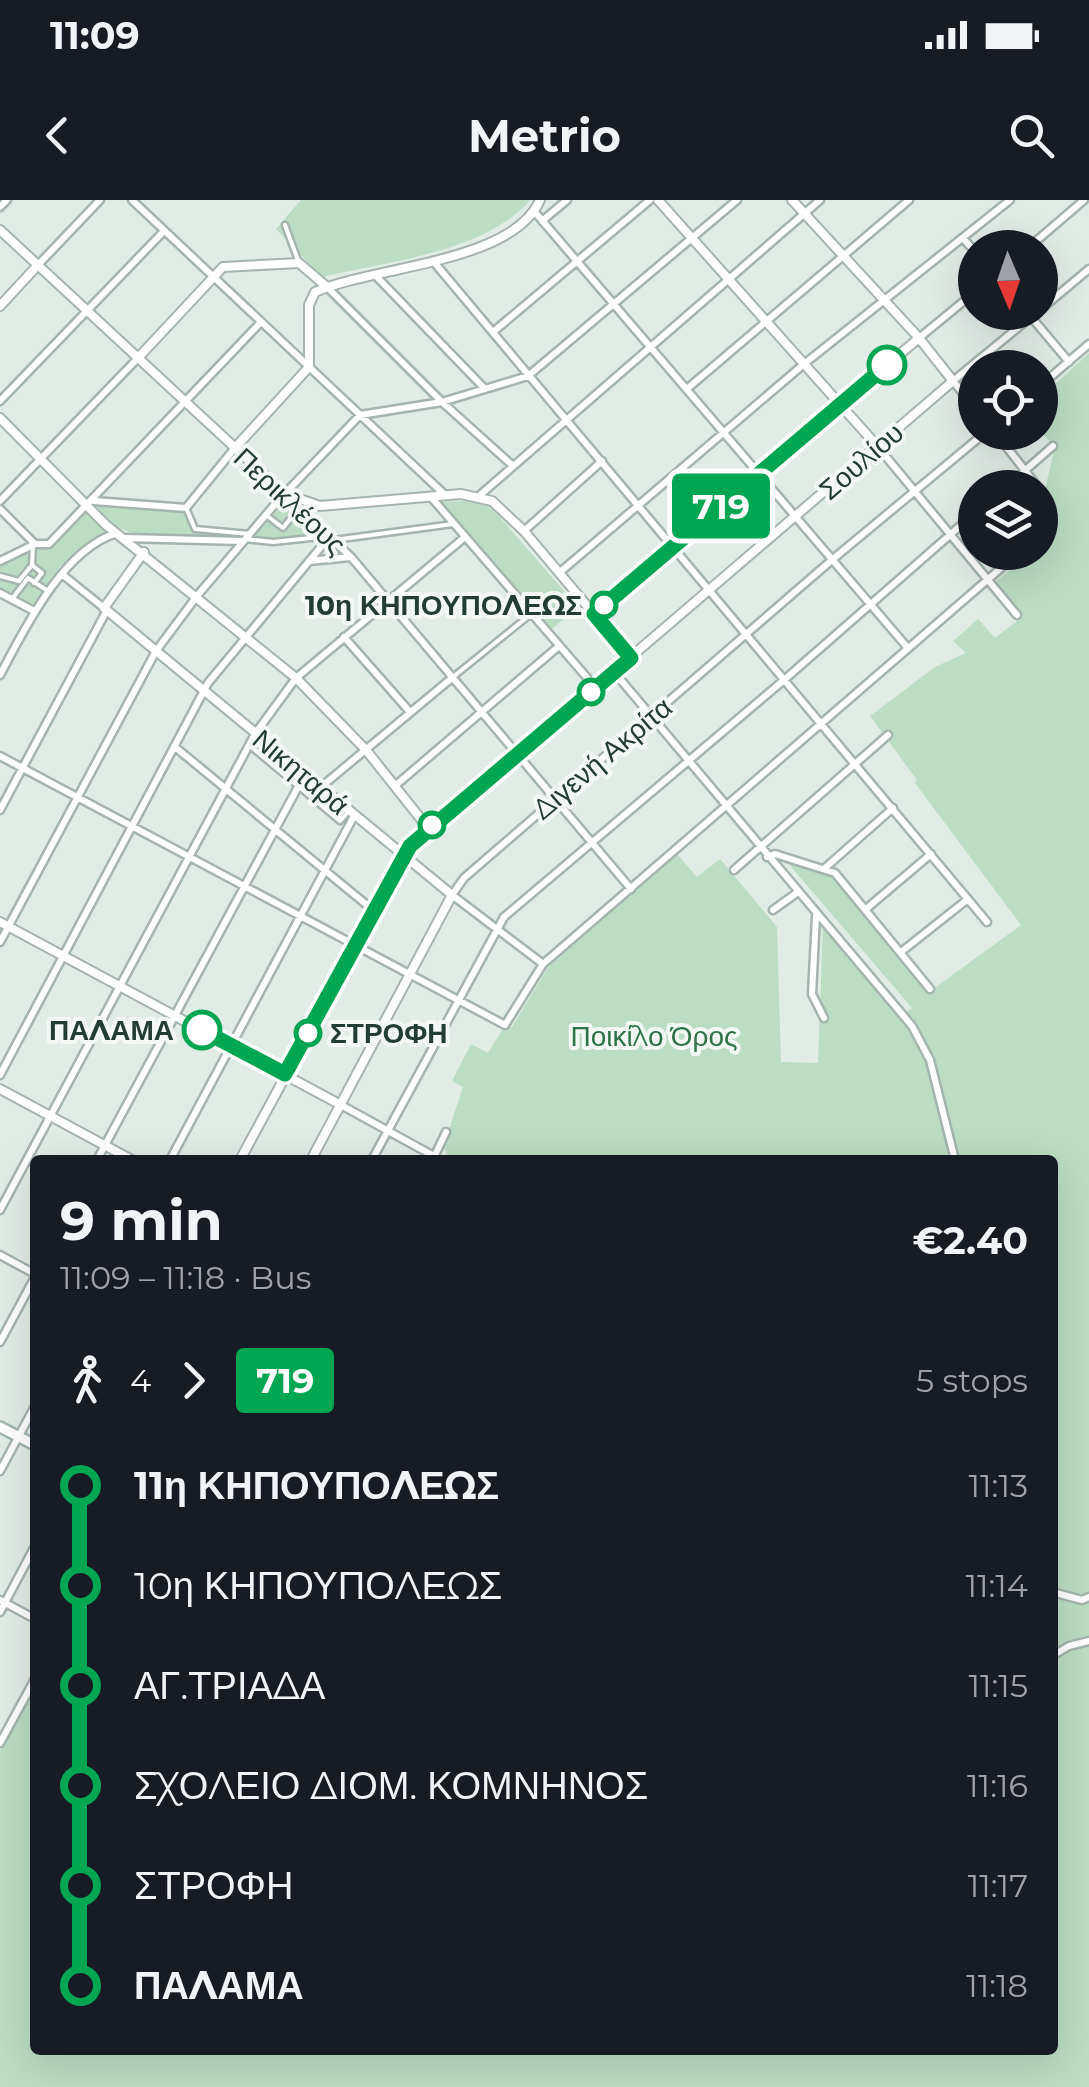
<!DOCTYPE html>
<meta charset="utf-8">
<style>
body{margin:0;font-family:Montserrat,sans-serif;background:#242831;color:#f1f3f6;height:100vh;display:flex;flex-direction:column;font-size:38px;white-space:nowrap}
*{box-sizing:border-box;margin:0}
p{font-size:32px;color:#9ea1a6}
.icon{flex:none;width:55px;height:55px;fill:none;stroke:currentColor;stroke-width:2;stroke-linecap:round;stroke-linejoin:round}
.map{position:relative;flex:1;overflow:hidden}
.details{position:absolute;left:30px;top:955px;width:1028px;height:900px;display:flex;flex-direction:column;background:#171b24;border-radius:10px;box-shadow:0 10px 40px #0002}
.details>*{flex:none}
.badge{padding:0 20px;border-radius:8px;font-size:35px;line-height:65px}
.needle{width:65px;rotate:178deg}
.fabs{position:absolute;left:958px;top:30px;display:grid;gap:20px}
.fabs a{display:grid;place-items:center;width:100px;height:100px;border-radius:50%;background:#171b24;box-shadow:0 10px 40px #0002;font-size:50px}
.map>.badge{position:absolute;translate:-50% -50%;box-shadow:0 0 0 5px #fff}
.legs{display:flex;align-items:center;gap:15px;height:110px;padding:0 30px;font-size:32px}
.legs p{margin-inline-start:auto}
.summary{display:flex;align-items:center;justify-content:space-between;height:170px;padding:0 30px}
h1{font-size:55px;font-weight:700;line-height:75px}
ul{padding:0 30px;list-style:none}
li{display:flex;align-items:center;gap:35px;height:100px;font-size:38px}
li i{display:grid;place-items:center;width:15px;height:100%;margin:0 12px;background:currentColor}
li i::after{content:'';width:25px;height:25px;margin:-12px;border:8px solid;border-radius:50%;background:#171b24}
li p{margin-inline-start:auto}
li:first-child i{background:linear-gradient(#0000 50%,currentColor 0)}
li:last-child i{background:linear-gradient(currentColor 50%,#0000 0)}
.status{display:flex;justify-content:space-between;align-items:center;height:70px;padding:0 50px;background:#171b24;direction:ltr}
.status svg{height:28px;fill:currentColor}
header{display:flex;justify-content:space-between;align-items:center;height:130px;padding:0 30px;background:#171b24;font-size:45px;font-weight:700}
.map>svg:first-child{display:block}
.green{fill:#bcdcc3}
.lines{fill:none;stroke-linecap:round;stroke-linejoin:round}
.pedestrian-casing{stroke:#a5b4ae;stroke-width:9}
.minor-casing{stroke:#a5b4ae;stroke-width:11}
.tertiary-casing{stroke:#a5b4ae;stroke-width:12}
.secondary-casing{stroke:#a1b7ae;stroke-width:14}
.pedestrian{stroke:#fff;stroke-width:4}
.minor{stroke:#fff;stroke-width:6}
.tertiary{stroke:#fff;stroke-width:8}
.secondary{stroke:#fff;stroke-width:9}
.line-1-casing{stroke:#fff;stroke-width:22}
.line-1{stroke:#00a651;stroke-width:15}
.stop-1-dot{fill:#fff;stroke:#00a651;stroke-width:5}
.labels{text-anchor:middle;dominant-baseline:central;stroke-width:8;stroke-linejoin:round;paint-order:stroke}
.street-label{font-size:28px;fill:#233c34;stroke:#f3f8f5}
.stop-label{font-size:28px;font-weight:bold;fill:#233c34;stroke:#f3f8f5;text-anchor:end}
.park-label{font-size:28px;fill:#2e7245;stroke:#f3f8f5}
</style>
<div class="status"><b>11:09</b><svg viewBox="0 0 49 12"><path d="M0 12V9h3v3zM5 12V6h3v6zM10 12V3h3v9zM15 12V0h3v12zM26 1h20v11H26zM47 4h2v5h-2z"/></svg></div>
<header><svg class="icon" aria-label="back" viewBox="0 0 24 24"><path d="M15 5l-7 7 7 7"/></svg>Metrio<svg class="icon" aria-label="search" viewBox="0 0 24 24"><circle cx="10" cy="10" r="6"/><path d="M15 15l6 6"/></svg></header>
<div class="map">
<svg width="1089" height="1887" viewBox="0 0 1089 1887">
<rect width="100%" height="100%" fill="#e2ece7"/>
<!-- green -->
<path class="green" d="M301 0H530C487 52 385 62 322 77L276 29Z
M1089 153V1887H0V1551L35 1486V1850H1052V960H447L446 950 443 948 463 887 452 881 471 844 488 853 504 827H512L549 766 677 654 697 677 720 659 777 727 781 862 818 863 823 727 900 816 912 808 787 662 834 675 929 792 1021 725 915 583 917 580 870 516 935 467 966 453 953 441 978 419 995 438 1021 418 994 383 1019 362 1012 353 1040 352V294L1045 289 1055 247 1040 231V198Z
M468 301 487 306 497 314 578 407 551 430 440 302Z
M99 304 179 309 186 312 194 331 232 338C190 337 124 349 98 308Z
M283 304 317 334 316 335 275 340 254 337Z
M87 310 105 332 90 341 67 369 61 365 31 407 0 390V363L30 349 50 347Z"/>
<g class="lines">
<!-- pedestrian casing -->
<g class="pedestrian-casing">
<path id="pedestrian" d="M285 25 299 63
M187 310 195 329 250 334
M266 315 283 328 298 309
M245 339 273 342 330 336
M334 340 453 324
M32 365 42 373 34 383
M0 376 19 381
M19 381 32 365 33 345
M12 399 28 378 48 391
M453 477 531 414
M249 545 340 621 348 612"/>
</g>
<!-- minor casing -->
<g class="minor-casing">
<path id="minor" d="M132 0 445 295
M0 7 7 0
M534 11 907 447
M542 21 567 0
M963 38 975 52
M1028 48 1084 0
M433 61 987 722
M38 65 100 0
M375 75 485 189
M327 87 442 202 513 266
M1040 110 1089 69
M1027 112 1069 162
M493 132 650 0
M919 138 975 92
M1040 186 1089 144
M688 188 909 0
M0 201 164 31
M975 208 953 181 1037 112
M995 232 1037 286
M878 247 1017 415
M1005 288 1053 246
M285 295 351 357 631 689
M479 296 820 0
M431 297 596 488
M0 301 137 159
M94 301 186 308 234 249
M0 309 35 344
M524 331 602 261
M125 338 242 341
M0 361 35 344H49L261 122
M309 361 350 357
M559 373 804 164 1010 0
M63 375 104 408
M0 393 34 411
M344 437 410 512
M615 473 912 826 930 860 955 960
M0 475C25 428 63 349 117 333
M175 547 373 710
M0 556 505 825 543 764 1008 362
M396 585 559 446
M321 587 453 477
M0 610 107 410
M767 657 775 654 835 673 930 789
M825 668 893 608
M734 670 888 535
M866 709 931 654
M773 710 798 692
M816 716 812 794 824 818
M0 742 156 451 197 396 276 303 360 215 442 202 528 176 737 0
M901 752 968 699
M543 764 452 695 464 678 833 359 986 232
M0 875 208 483 330 336
M341 905 441 960
M435 955 446 932
M373 958 504 717 784 480 975 313
M97 960 305 574
M170 960 354 616
M0 1010 255 534 296 478 465 337
M0 1055 35 1074
M0 1142 35 1077
M0 1271 35 1206
M1052 1392 1082 1400 1089 1397
M0 1400 35 1419
M0 1412 35 1346
M1052 1456 1069 1446 1089 1441
M0 1543 35 1479"/>
</g>
<!-- tertiary casing -->
<g class="tertiary-casing">
<path id="tertiary" d="M658 0 878 247
M0 30 285 294 320 306 461 294 492 301 524 331 631 458
M0 106 38 65
M137 159 223 67 299 63 327 87
M0 218 106 325 296 478 366 550 428 628
M234 249 309 167V105L315 92C373 66 513 63 540 0
M144 352 104 408 452 695 311 960
M593 414 919 138
M0 722 341 905
M0 889 132 960
M240 960 410 646 953 181 919 138 792 0"/>
</g>
<!-- secondary casing -->
<g class="secondary-casing">
<path id="secondary" d="M0 1227 35 1245"/>
</g>
<!-- pedestrian -->
<use href="#pedestrian" class="pedestrian"/>
<!-- minor -->
<use href="#minor" class="minor"/>
<!-- tertiary -->
<use href="#tertiary" class="tertiary"/>
<!-- secondary -->
<use href="#secondary" class="secondary"/>
</g>
<g class="lines">
<!-- line-1 casing -->
<g class="line-1-casing">
<path id="line-1" d="M202 830 285 874 410 646 631 458 594 414 887 165"/>
</g>
<!-- line-1 -->
<use href="#line-1" class="line-1"/>
</g>
<!-- markers -->
<g class="stop-1-dot">
<circle cx="887" cy="165" r="18"/>
<circle cx="604" cy="405" r="12"/>
<circle cx="591" cy="492" r="12"/>
<circle cx="432" cy="625" r="12"/>
<circle cx="202" cy="830" r="18"/>
<circle cx="308" cy="833" r="12"/>
</g>
<g class="labels">
<!-- street labels -->
<g class="street-label">
<text transform="translate(861 261) rotate(-41)">Σουλίου</text>
<text transform="translate(290 301) rotate(43)">Περικλέους</text>
<text transform="translate(602 558) rotate(-40)">Διγενή Ακρίτα</text>
<text transform="translate(301 572) rotate(40)">Νικηταρά</text>
</g>
<!-- stop labels -->
<g class="stop-label">
<text x="582" y="405">10η ΚΗΠΟΥΠΟΛΕΩΣ</text>
<text x="174" y="830">ΠΑΛΑΜΑ</text>
<text x="330" y="833" text-anchor="start">ΣΤΡΟΦΗ</text>
</g>
<!-- park labels -->
<g class="park-label">
<text x="654" y="836">Ποικίλο Όρος</text>
</g>
</g>
</svg>
<div class="fabs">
<a><svg class="needle" viewBox="-14 -14 28 28"><path d="M0-13l5 13h-10z" fill="#e53935"/><path d="M0 13l5-13h-10z" fill="#9ea1a6"/></svg></a>
<a><svg class="icon" aria-label="locate" viewBox="0 0 24 24"><circle cx="12" cy="12" r="6"/><path d="M12 2v4M12 18v4M2 12h4M18 12h4"/></svg></a>
<a><svg class="icon" aria-label="layers" viewBox="0 0 24 24"><path d="M12 4l9 5-9 5-9-5zM3 14l9 5 9-5"/></svg></a>
</div>
<b class="badge" style="left:721px;top:306px;background:#00a651;color:#fff">719</b>
<section class="details">
<div class="summary"><div><h1>9 min</h1><p>11:09 – 11:18 · Bus</p></div><b>€2.40</b></div>
<div class="legs"><svg class="icon" aria-label="walk" viewBox="0 0 24 24"><circle cx="13" cy="4" r="2"/><path d="M13 8l-2 6 4 7M11 14l-3 7M7 12l3-4h3l4 4"/></svg>4<svg class="icon" aria-label="forward" viewBox="0 0 24 24"><path d="M9 5l7 7-7 7"/></svg><b class="badge" style="background:#00a651;color:#fff">719</b><p>5 stops</p></div>
<ul>
<li><i style="color:#00a651"></i><b>11η ΚΗΠΟΥΠΟΛΕΩΣ</b><p>11:13</p></li>
<li><i style="color:#00a651"></i><span>10η ΚΗΠΟΥΠΟΛΕΩΣ</span><p>11:14</p></li>
<li><i style="color:#00a651"></i><span>ΑΓ.ΤΡΙΑΔΑ</span><p>11:15</p></li>
<li><i style="color:#00a651"></i><span>ΣΧΟΛΕΙΟ ΔΙΟΜ. ΚΟΜΝΗΝΟΣ</span><p>11:16</p></li>
<li><i style="color:#00a651"></i><span>ΣΤΡΟΦΗ</span><p>11:17</p></li>
<li><i style="color:#00a651"></i><b>ΠΑΛΑΜΑ</b><p>11:18</p></li>
</ul>
</section>
</div>
